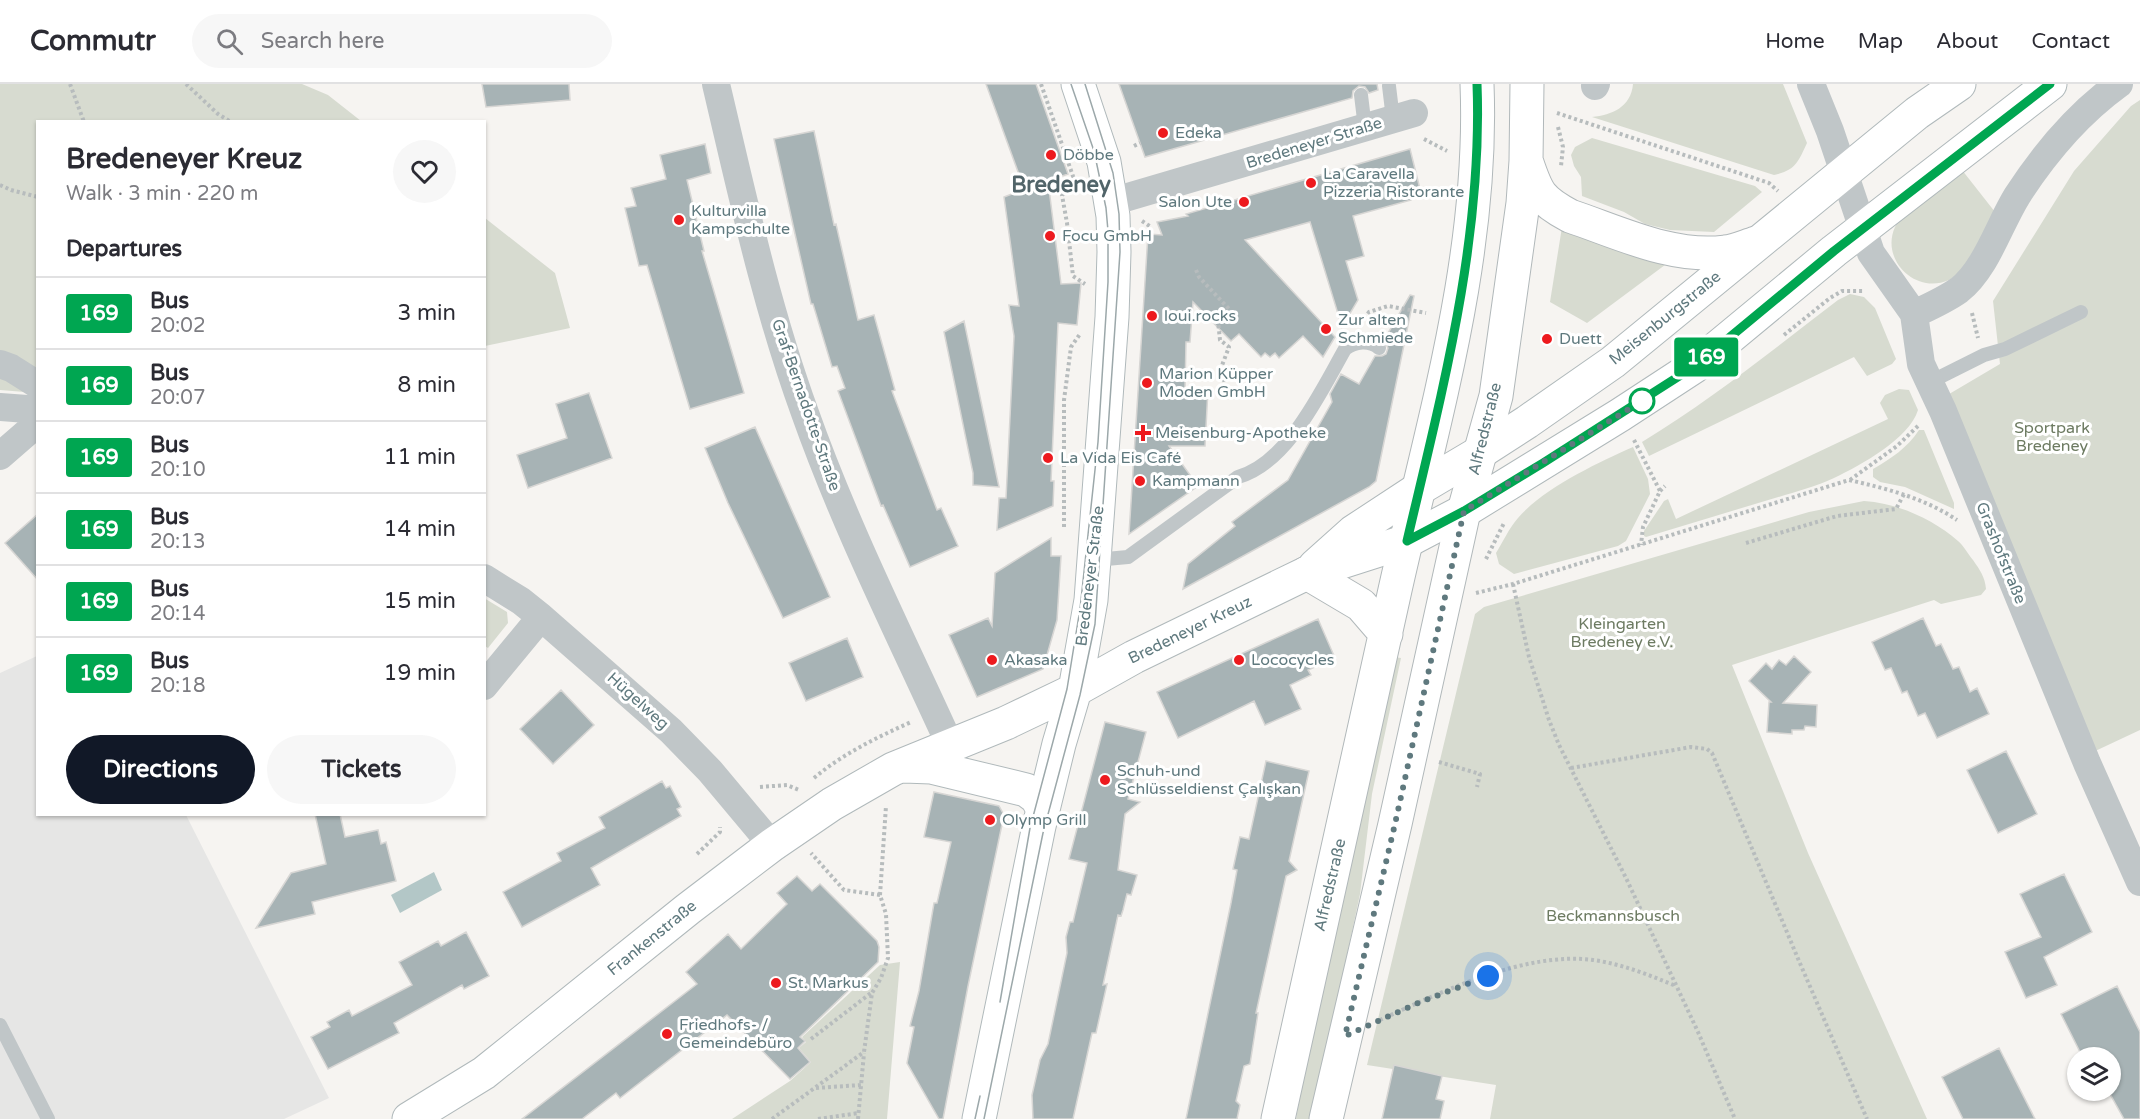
<!DOCTYPE html>
<meta charset="utf-8">
<style>
body{margin:0;font-family:"Varela Round",sans-serif;background:#f7f7f7;color:#2b2b33;height:100vh;display:flex;flex-direction:column;font-size:22px;white-space:nowrap}
*{box-sizing:border-box;margin:0}
p{font-size:20px;color:#7c7c81}
.icon{flex:none;width:33px;height:33px;fill:none;stroke:currentColor;stroke-width:2;stroke-linecap:round;stroke-linejoin:round}
.map{position:relative;flex:1;overflow:hidden}
.sheet{position:absolute;left:36px;top:36px;width:450px;height:696px;display:flex;flex-direction:column;background:#fff;border-radius:0px;box-shadow:0 2px 4px #0004}
.sheet>*{flex:none}
.badge{padding:0 12px;border-radius:4px;font-size:21px;line-height:39px}
.tools{position:absolute;left:2067px;top:963px;display:grid;gap:12px}
.tools a{display:grid;place-items:center;width:54px;height:54px;border-radius:50%;background:#fff;box-shadow:0 2px 4px #0004;font-size:30px}
.you{position:absolute;width:30px;height:30px;margin:-15px;border:4px solid #fff;border-radius:50%;background:#1a73e8;box-shadow:0 0 0 9px #1a73e833}
.map>.badge{position:absolute;translate:-50% -50%;box-shadow:0 0 0 3px #fff}
h2{padding:0 30px;font-size:22px;line-height:54px}
.round{display:grid;place-items:center;flex:none;width:63px;height:63px;border-radius:32px;background:#f7f7f7}
.head{display:flex;align-items:center;justify-content:space-between;height:102px;padding:0 30px}
h1{font-size:28px;font-weight:800;line-height:45px}
.cta{display:flex;gap:12px;margin-top:auto;padding:12px 30px}
.cta a{flex:1;height:69px;border-radius:36px;background:#111827;color:#fff;font-size:24px;font-weight:800;line-height:69px;text-align:center}
.cta a+a{background:#f7f7f7;color:#2b2b33}
ul{padding:0;list-style:none}
li{display:flex;align-items:center;gap:18px;height:72px;padding:0 30px;border-top:2px solid #e1e1e2}
li div{flex:1}
li b{display:block;font-size:22px}
li em{font-style:normal}
li .badge{min-width:66px;font-weight:700;text-align:center}
header{display:flex;align-items:center;gap:36px;box-sizing:border-box;height:84px;padding:0 30px;background:#fff;border-bottom:2px solid #e1e1e2}
header strong{font-size:28px}
nav{display:flex;gap:33px;margin-inline-start:auto;font-size:21px}
.search{width:420px;height:54px;background:#f7f7f7;display:flex;align-items:center;gap:15px;box-sizing:border-box;padding:0 21px;border-radius:33px;color:#7c7c81;font-size:22px}
.map>svg:first-child{display:block}
.built{fill:#e6e6e5}
.green{fill:#d7dbd0}
.water{fill:#b3c7c7}
.building{fill:#a7b3b5;stroke:#d7d6d4;stroke-width:1.5}
.lines{fill:none;stroke-linecap:round;stroke-linejoin:round}
.secondary-casing{stroke:#b0b9bb;stroke-width:35}
.primary-casing{stroke:#b1b8ba;stroke-width:35}
.path{stroke:#b7bcbd;stroke-width:4;stroke-dasharray:3 3;stroke-linecap:butt}
.lane{stroke:#c0c6c8;stroke-width:14}
.street{stroke:#c0c6c8;stroke-width:28}
.secondary{stroke:#fff;stroke-width:33}
.primary{stroke:#fff;stroke-width:33}
.tram{stroke:#9ca8aa;stroke-width:1.5}
.line-casing{stroke:#fff;stroke-width:14}
.line{stroke:#00a651;stroke-width:9}
.walk{stroke:#5f797e;stroke-width:6;stroke-dasharray:0 10.8}
.poi-dot{fill:#ed1a1e;stroke:#fff;stroke-width:2}
.stop-dot{fill:#fff;stroke:#00a651;stroke-width:3}
.labels{text-anchor:middle;dominant-baseline:central;stroke-width:6;stroke-linejoin:round;paint-order:stroke}
.poi-label{font-size:16px;fill:#5f797e;stroke:#fff;text-anchor:start}
.street-label{font-size:16px;fill:#5f797e;stroke:#fff}
.park-label{font-size:16px;fill:#6d7b62;stroke:#fff}
.district-label{font-size:22px;font-weight:bold;fill:#516469;stroke:#fff}
</style>
<header>
<strong>Commutr</strong>
<div class="search"><svg class="icon" aria-label="search" viewBox="0 0 24 24"><circle cx="10" cy="10" r="6"/><path d="M15 15l6 6"/></svg>Search here</div>
<nav><a>Home</a><a>Map</a><a>About</a><a>Contact</a></nav>
</header>
<div class="map">
<svg width="2140" height="1035" viewBox="0 0 2140 1035">
<rect width="100%" height="100%" fill="#f6f4f1"/>
<!-- built -->
<path class="built" d="M37 572 38 730 186 731 329 1014 284 1035H0V589Z"/>
<!-- green -->
<path class="green" d="M0 0H302L328 11 361 37 38 38 37 309 0 306Z
M1633 0H1783L1807 59C1798 78 1796 86 1774 91L1592 33C1612 31 1631 23 1633 0Z
M2140 16V646L2091 669 1939 316 2000 280 1993 217 2074 87 2131 22Z
M1592 54 1755 102 1762 108 1714 148 1670 146 1645 140 1624 128 1582 112 1581 93 1574 82 1571 71 1575 63Z
M1962 86 1995 128C1984 148 1969 186 1949 196 1916 211 1880 176 1895 143 1903 127 1946 98 1962 86Z
M485 134 555 189 570 244 485 262Z
M1562 143 1673 175 1587 239 1550 218Z
M1850 210 1864 213 1875 224 1896 275 1892 280 1867 292 1854 273 1649 372 1642 358C1711 316 1774 265 1838 216Z
M1899 305 1909 306 1918 326C1909 355 1861 381 1834 394 1812 404 1788 410 1765 417 1725 429 1686 441 1646 453L1644 452V447L1664 417 1668 415 1676 435 1888 335 1880 319 1885 311Z
M1919 346H1924L1954 419V425L1905 403 1880 398 1873 393V385C1892 374 1907 364 1919 346Z
M1633 363 1648 395 1650 410 1626 457 1618 462 1514 490 1499 480 1496 469C1503 458 1509 444 1518 434 1544 404 1597 379 1633 363Z
M1864 417C1897 419 1933 435 1958 457 1964 462 1968 470 1973 476 1980 486 1985 493 1986 505L1981 511 1941 520 1934 516 1732 581 1808 769 1927 1035H1490L1496 1001 1367 981 1475 530 1484 523 1809 428Z
M484 514 507 528 508 539 488 564 485 562Z
M1394 573 1401 574 1372 710 1360 810 1312 1035H1296L1303 995Z
M900 878 887 1035H732L790 997 811 978 799 964 806 958 802 953 880 881Z"/>
<!-- water -->
<path class="water" d="M434 788 442 806 400 829 391 811Z"/>
<!-- building -->
<path class="building" d="M482 0H569L570 16 486 23Z
M986 0H1036L1068 90 1048 97 1061 200 1081 199 1077 241 1058 239 1051 397H1054L1053 422 997 446 999 414H1006L1014 252 1009 221 1019 222 1004 113 1017 108 1013 98 1021 96Z
M1119 0H1377L1378 6 1369 9 1365 3 1359 2 1353 7 1352 14 1145 73Z
M814 47 834 141 836 140 858 236 874 231 895 306 892 307 937 426 941 424 958 462 910 483 883 421 881 422 838 307 845 304 837 282 832 283 813 220H811L795 150 774 55Z
M705 60 711 89 687 96 704 167H702L744 309 690 325 647 181 639 182 625 124 636 122 631 104 666 95 660 71Z
M1410 65 1420 105 1409 108 1411 116 1353 132 1364 172 1346 177 1358 216 1342 243 1310 138 1245 156 1335 253 1323 273 1303 252 1279 274 1275 269 1270 273 1265 269 1261 273 1239 250 1231 257 1193 218 1190 258H1186L1185 304 1208 305 1205 362H1169L1198 402 1129 450 1148 150 1162 151 1157 138 1188 132 1186 130Z
M1410 211 1414 212 1376 397 1369 403 1183 505 1188 480 1235 442 1232 438 1288 396 1332 318 1330 310 1341 290 1359 300 1375 272H1382L1386 270 1388 264 1384 256Z
M964 237 999 403 973 401V389L944 248Z
M589 309 612 374 528 404 517 371 567 354 556 320Z
M755 343 830 513 783 534 728 419 705 364Z
M38 430V496L5 459Z
M1051 454V472H1061L1057 536 1043 585 977 613 949 551 988 534 992 542 995 489Z
M1923 534 1936 562 1941 560 1953 585 1959 583 1970 608 1977 604 1989 630 1937 654 1925 629 1918 632 1907 607 1902 609 1891 584 1885 586 1872 558Z
M1318 535 1335 574 1308 586 1311 591 1290 601 1301 625 1265 641 1254 617 1178 654 1157 608Z
M847 554 863 593 806 617 789 579Z
M1794 572 1811 588 1783 619 1817 621 1816 643 1805 642 1804 646H1792V650L1767 648 1769 618H1771L1749 597 1766 579 1772 585 1779 576 1786 581Z
M561 606 594 641 553 680 520 645Z
M1105 638 1146 648 1128 715 1140 718 1125 730 1118 786 1137 791 1131 811 1127 810 1123 826 1121 832 1118 831 1103 901 1107 900 1096 949H1092L1073 1035H1033L1032 1011 1040 976 1048 960 1067 869 1066 853 1070 838H1073L1087 779 1069 775Z
M2006 667 2037 730 1998 749 1967 686Z
M1266 677 1309 687 1289 777 1297 786 1286 792 1256 929H1258L1250 980 1244 982 1236 1017 1240 1021 1237 1035H1186L1231 819 1237 786 1233 785 1240 753 1249 755Z
M662 697 666 704 670 702 681 723 677 725 681 732 591 784 600 801 522 843 503 808 561 777 557 769 605 744 599 733Z
M934 708 999 722 1004 731 968 902 943 1035H939L907 979 914 943 910 942 919 907 934 819H937L951 758 924 753Z
M315 730H340L345 753 378 746 381 760 386 758 396 797 312 818 315 830 256 844 291 789 326 780Z
M2064 790 2092 848 2044 873 2057 901 2026 914 2005 868 2041 853 2020 810Z
M797 792 812 807 820 800 877 857 879 863 878 878 800 953 805 957 798 964 810 978 790 995 727 931 620 1014 616 1009 582 1035H522L697 900 686 888 728 850 741 865 787 820 777 809Z
M466 848 489 892 464 905 462 901 394 939 399 949 328 985 311 953 330 943 327 938 349 926 352 932 412 901 399 878 438 857 441 862Z
M2117 902 2140 948V1035H2124L2110 1010V974H2083L2061 930Z
M1999 964 2035 1035H1963L1942 993Z
M1394 981 1442 992 1436 1015 1444 1017 1440 1035H1382Z"/>
<g class="lines">
<!-- secondary casing -->
<g class="secondary-casing">
<path id="secondary" d="M1315 482 1353 448 1420 404 1479 369 1527 338 1613 278 1917 29 1959 0
M904 682 931 683 1026 706 1037 714 1043 726
M409 1035 484 989 688 825 772 761 832 720 893 685 1006 639 1075 606 1134 573 1307 489 1407 457 1464 427 1620 331 1695 282 1834 167 2050 0
M979 1035 1039 742 1059 660 1075 606 1091 516 1112 233 1114 168 1113 132 1104 78 1078 0"/>
</g>
<!-- primary casing -->
<g class="primary-casing">
<path id="primary" d="M1527 79C1537 109 1540 116 1570 132 1618 148 1672 175 1725 168 1735 167 1746 162 1756 159
M1307 489 1361 521 1386 550
M1278 1035C1317 859 1356 683 1395 506 1432 340 1484 173 1477 0
M1326 1035 1395 740 1464 427 1496 312 1523 119 1526 77 1527 0"/>
</g>
<!-- path -->
<path class="path" d="M70 0 84 38
M186 0 218 30 231 38
M1041 0 1075 98 1062 111 1067 139 1073 192 1085 200
M1557 29 1769 99 1778 107
M1558 43 1563 63 1561 82
M1424 55 1447 67
M1134 62 1140 59
M0 101 11 106 38 113
M1142 137 1151 143
M1196 186 1199 193 1229 225 1218 237 1220 256 1229 263 1221 284 1227 308
M1972 229 1978 254
M1360 239 1369 228 1388 222 1426 229
M1784 251 1830 214 1842 207H1864
M1634 356 1660 407 1643 443 1641 461
M1850 396 1897 362 1919 341
M1660 407 1665 402
M1064 443V316L1071 263 1080 250
M1746 459 1837 432 1896 425 1904 410
M1486 475 1504 439
M1513 500 1529 573 1549 636 1559 661 1626 794 1698 948 1735 1035
M1476 509 1513 500 1849 396C1888 405 1924 414 1957 436
M1439 678 1480 690 1477 703
M1571 684 1691 663 1707 665 1712 669 1799 877 1867 1035
M814 694C844 669 876 654 911 638
M760 703 787 701 799 706
M697 770 720 748V743
M880 811 886 722
M1380 936C1441 908 1526 867 1593 876 1622 880 1649 891 1676 902
M811 955 871 909
M816 1004 861 1001
M772 1035 864 968 872 909 881 894 888 874 886 830 880 811 844 806 811 769
M818 1035 859 1029
M858 1035 864 969"/>
<!-- lane -->
<path class="lane" d="M1389 2 1393 35
M1361 11 1365 44
M1930 298 1984 271 2005 265 2081 228
M1095 476 1128 473 1238 393C1288 379 1321 307 1345 265 1355 257 1370 256 1379 264
M0 941 48 1035"/>
<!-- street -->
<path class="street" d="M716 0C742 110 766 222 805 329 845 442 900 551 950 661
M1811 0 1830 47 1871 169 1914 230 1921 280 1943 327 2087 679 2140 798
M1595 2 1596 0
M1111 118 1414 29
M1914 230C1929 223 1945 216 1959 206 1986 185 1999 141 2017 112 2044 70 2079 29 2119 0
M0 280 11 284 38 301
M0 323 27 325 38 324
M0 372 38 339
M484 494 521 517 541 533 671 647 710 687 772 761
M484 602 541 533"/>
<!-- secondary -->
<use href="#secondary" class="secondary"/>
<!-- primary -->
<use href="#primary" class="primary"/>
<!-- tram -->
<path class="tram" d="M1000 918 1030 744 1067 605 1080 525 1098 358 1108 198V147L1106 124 1094 67 1071 0
M975 1035 980 1012
M984 1035 1043 749 1080 611 1095 540 1120 168 1119 130 1113 89 1085 0"/>
</g>
<g class="lines">
<!-- line casing -->
<g class="line-casing">
<path id="line" d="M1477 0C1483 155 1442 308 1407 457L1464 427 1543 379 1695 282 1834 167 2050 0"/>
</g>
<!-- line -->
<use href="#line" class="line"/>
<!-- walk -->
<path class="walk" d="M1488 892 1418 919 1345 952 1395 740 1464 427 1642 317"/>
</g>
<!-- markers -->
<g class="poi-dot">
<circle cx="1163" cy="49" r="6"/>
<circle cx="1051" cy="71" r="6"/>
<circle cx="1311" cy="99" r="6"/>
<circle cx="1244" cy="118" r="6"/>
<circle cx="679" cy="136" r="6"/>
<circle cx="1050" cy="152" r="6"/>
<circle cx="1152" cy="232" r="6"/>
<circle cx="1326" cy="245" r="6"/>
<circle cx="1547" cy="255" r="6"/>
<circle cx="1147" cy="299" r="6"/>
<path d="M1140 340h6v6h6v6h-6v6h-6v-6h-6v-6h6z"/>
<circle cx="1048" cy="374" r="6"/>
<circle cx="1140" cy="397" r="6"/>
<circle cx="992" cy="576" r="6"/>
<circle cx="1239" cy="576" r="6"/>
<circle cx="1105" cy="696" r="6"/>
<circle cx="990" cy="736" r="6"/>
<circle cx="776" cy="899" r="6"/>
<circle cx="667" cy="950" r="6"/>
</g>
<circle class="stop-dot" cx="1642" cy="317" r="12"/>
<g class="labels">
<!-- poi labels -->
<g class="poi-label">
<text x="1175" y="49">Edeka</text>
<text x="1063" y="71">Döbbe</text>
<text x="1323" y="90">La Caravella<tspan x="1323" dy="18">Pizzeria Ristorante</tspan></text>
<text x="1232" y="118" text-anchor="end">Salon Ute</text>
<text x="691" y="127">Kulturvilla<tspan x="691" dy="18">Kampschulte</tspan></text>
<text x="1062" y="152">Focu GmbH</text>
<text x="1164" y="232">loui.rocks</text>
<text x="1338" y="236">Zur alten<tspan x="1338" dy="18">Schmiede</tspan></text>
<text x="1559" y="255">Duett</text>
<text x="1159" y="290">Marion Küpper<tspan x="1159" dy="18">Moden GmbH</tspan></text>
<text x="1155" y="349">Meisenburg-Apotheke</text>
<text x="1060" y="374">La Vida Eis Café</text>
<text x="1152" y="397">Kampmann</text>
<text x="1004" y="576">Akasaka</text>
<text x="1251" y="576">Lococycles</text>
<text x="1117" y="687">Schuh-und<tspan x="1117" dy="18">Schlüsseldienst Çalışkan</tspan></text>
<text x="1002" y="736">Olymp Grill</text>
<text x="788" y="899">St. Markus</text>
<text x="679" y="941">Friedhofs- /<tspan x="679" dy="18">Gemeindebüro</tspan></text>
</g>
<!-- street labels -->
<g class="street-label">
<text transform="translate(1314 59) rotate(-17)">Bredeneyer Straße</text>
<text transform="translate(1665 234) rotate(-39)">Meisenburgstraße</text>
<text transform="translate(806 321) rotate(71)">Graf-Bernadotte-Straße</text>
<text transform="translate(1485 345) rotate(-76)">Alfredstraße</text>
<text transform="translate(2001 469) rotate(68)">Grashofstraße</text>
<text transform="translate(1090 492) rotate(-83)">Bredeneyer Straße</text>
<text transform="translate(1190 546) rotate(-26)">Bredeneyer Kreuz</text>
<text transform="translate(638 617) rotate(42)">Hügelweg</text>
<text transform="translate(1330 801) rotate(-77)">Alfredstraße</text>
<text transform="translate(652 854) rotate(-39)">Frankenstraße</text>
</g>
<!-- park labels -->
<g class="park-label">
<text x="2052" y="344">Sportpark<tspan x="2052" dy="18">Bredeney</tspan></text>
<text x="1622" y="540">Kleingarten<tspan x="1622" dy="18">Bredeney e.V.</tspan></text>
<text x="1613" y="832">Beckmannsbusch</text>
</g>
<!-- district labels -->
<g class="district-label">
<text x="1061" y="101">Bredeney</text>
</g>
</g>
</svg>
<div class="tools">
<a><svg class="icon" aria-label="layers" viewBox="0 0 24 24"><path d="M12 4l9 5-9 5-9-5zM3 14l9 5 9-5"/></svg></a>
</div>
<div class="you" style="left:1488px;top:892px"></div>
<b class="badge" style="left:1706px;top:273px;background:#00a651;color:#fff">169</b>
<section class="sheet">
<div class="head"><div><h1>Bredeneyer Kreuz</h1><p>Walk · 3 min · 220 m</p></div><a class="round"><svg class="icon" aria-label="heart" viewBox="0 0 24 24"><path d="M12 20l-8-8c-3-5 5-10 8-4 3-6 11-1 8 4z"/></svg></a></div>
<h2>Departures</h2>
<ul>
<li><span class="badge" style="background:#00a651;color:#fff">169</span><div><b>Bus</b><p>20:02</p></div><em>3 min</em></li>
<li><span class="badge" style="background:#00a651;color:#fff">169</span><div><b>Bus</b><p>20:07</p></div><em>8 min</em></li>
<li><span class="badge" style="background:#00a651;color:#fff">169</span><div><b>Bus</b><p>20:10</p></div><em>11 min</em></li>
<li><span class="badge" style="background:#00a651;color:#fff">169</span><div><b>Bus</b><p>20:13</p></div><em>14 min</em></li>
<li><span class="badge" style="background:#00a651;color:#fff">169</span><div><b>Bus</b><p>20:14</p></div><em>15 min</em></li>
<li><span class="badge" style="background:#00a651;color:#fff">169</span><div><b>Bus</b><p>20:18</p></div><em>19 min</em></li>
</ul>
<div class="cta"><a>Directions</a><a>Tickets</a></div>
</section>
</div>
